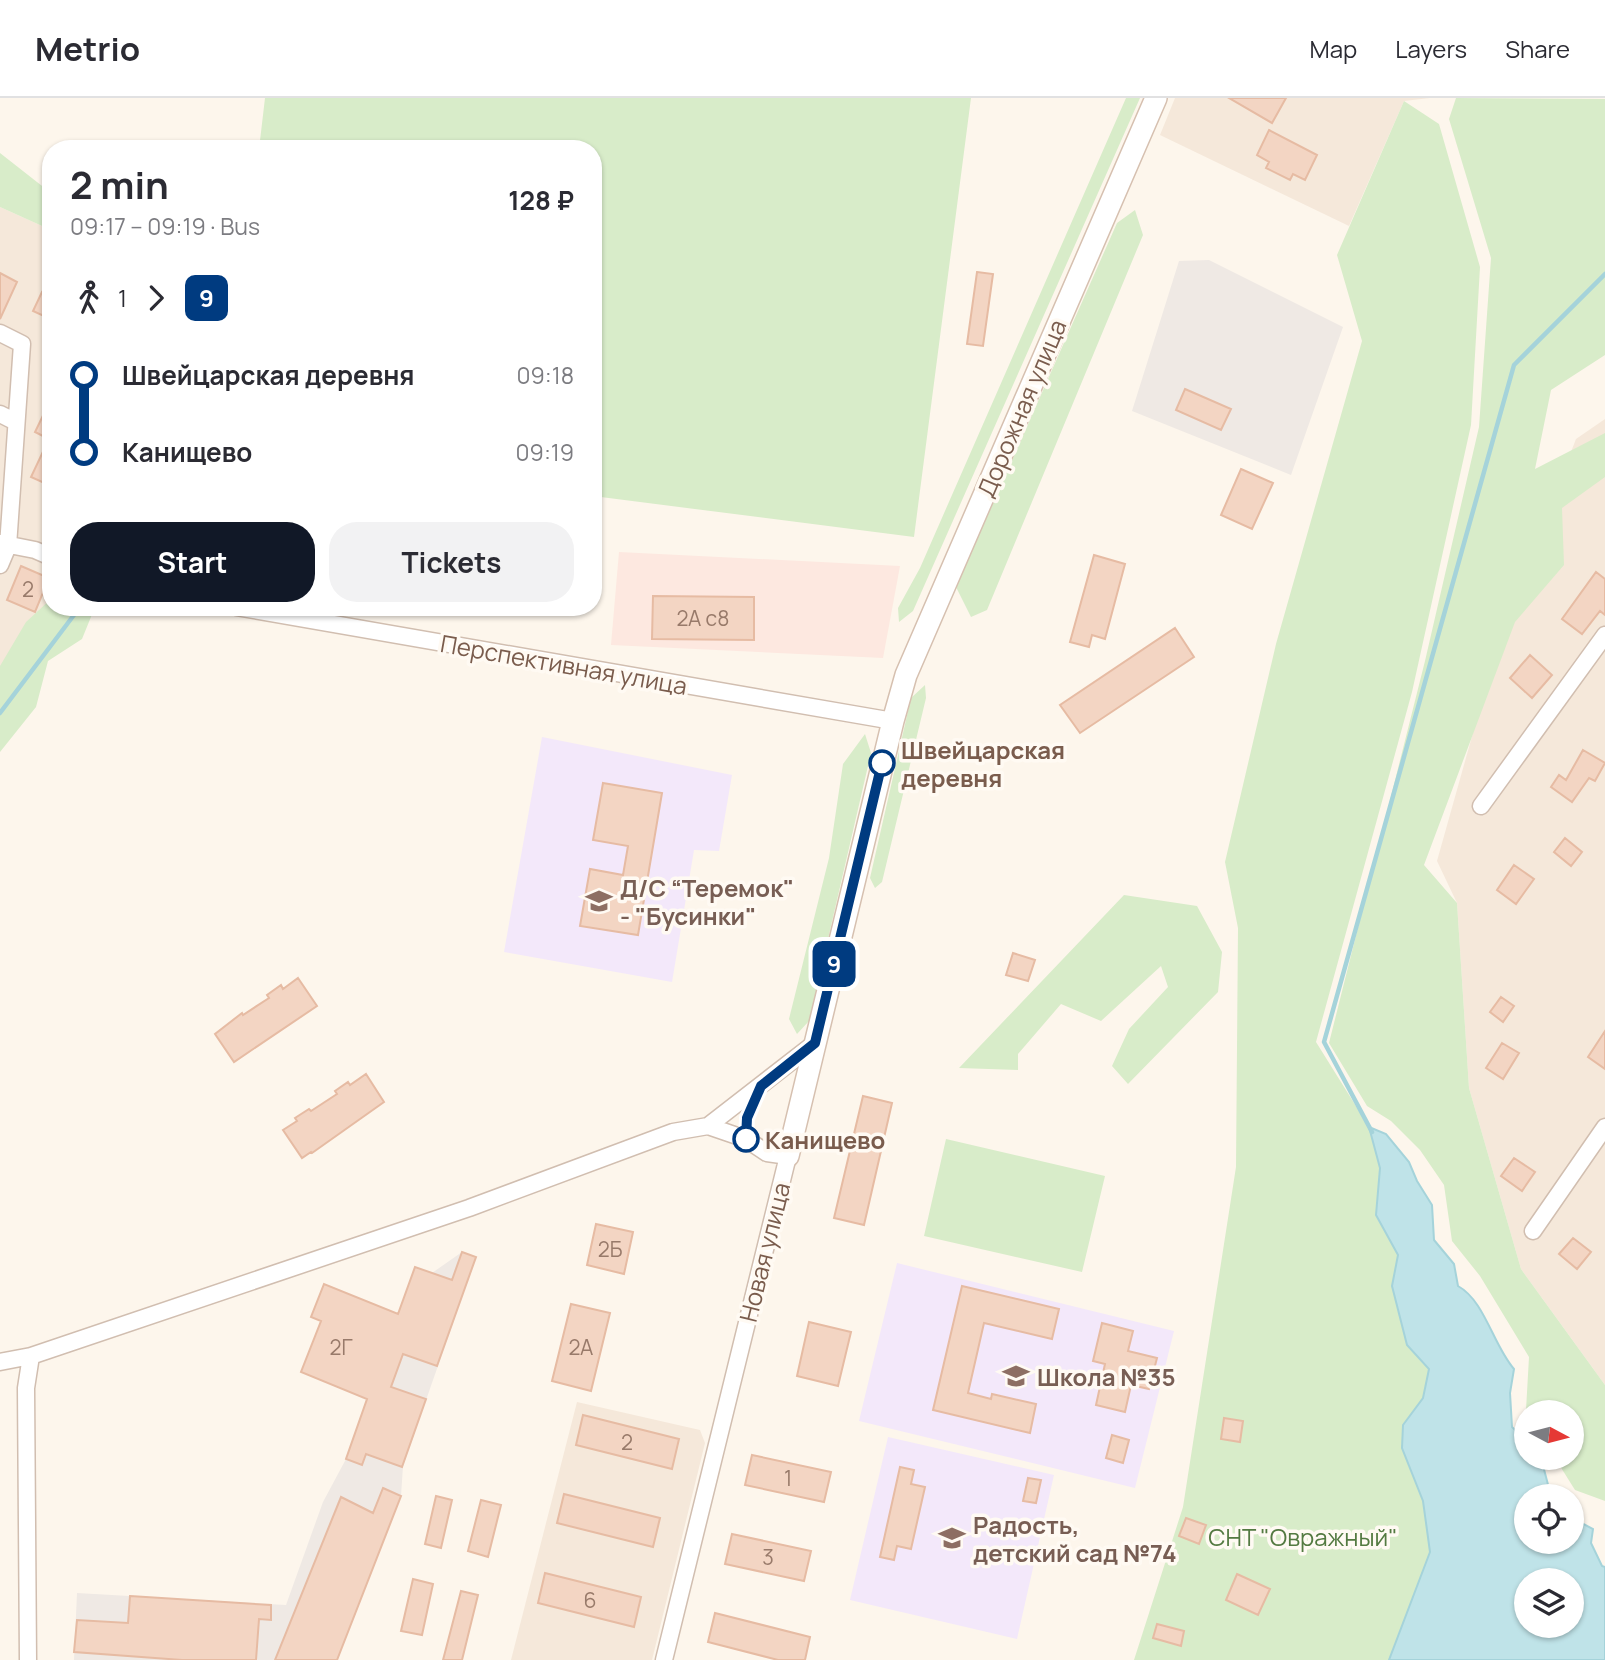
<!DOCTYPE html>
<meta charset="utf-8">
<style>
body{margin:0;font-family:Manrope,sans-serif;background:#f2f2f3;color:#2b2b33;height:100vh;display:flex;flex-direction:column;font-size:26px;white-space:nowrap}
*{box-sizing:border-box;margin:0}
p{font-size:23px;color:#7c7c81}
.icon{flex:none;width:38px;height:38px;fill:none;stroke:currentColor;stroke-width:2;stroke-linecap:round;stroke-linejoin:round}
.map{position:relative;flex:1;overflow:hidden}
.details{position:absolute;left:42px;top:42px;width:560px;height:476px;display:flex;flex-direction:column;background:#fff;border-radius:28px;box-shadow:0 2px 5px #0004}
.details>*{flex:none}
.badge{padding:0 14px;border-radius:10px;font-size:24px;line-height:46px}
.needle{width:46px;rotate:97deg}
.buttons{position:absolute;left:1514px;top:1302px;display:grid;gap:14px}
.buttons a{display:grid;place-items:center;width:70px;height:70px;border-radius:50%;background:#fff;box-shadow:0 2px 5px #0004;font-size:35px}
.map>.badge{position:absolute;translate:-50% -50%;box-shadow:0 0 0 4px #fff}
.legs{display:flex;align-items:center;gap:10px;height:77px;padding:0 28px;font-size:23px}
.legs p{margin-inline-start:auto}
.overview{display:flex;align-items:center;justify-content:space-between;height:119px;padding:0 28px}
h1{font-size:38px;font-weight:700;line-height:52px}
.primary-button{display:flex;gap:14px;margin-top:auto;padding:14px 28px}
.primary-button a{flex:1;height:80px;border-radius:28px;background:#111827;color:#fff;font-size:28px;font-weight:700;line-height:80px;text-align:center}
.primary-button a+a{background:#f2f2f3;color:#2b2b33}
ul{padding:0 28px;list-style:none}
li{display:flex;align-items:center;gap:24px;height:77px;font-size:26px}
li i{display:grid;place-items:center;width:10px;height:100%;margin:0 9px;background:currentColor}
li i::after{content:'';width:18px;height:18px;margin:-9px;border:5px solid;border-radius:50%;background:#fff}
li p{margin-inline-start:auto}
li:first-child i{background:linear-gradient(#0000 50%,currentColor 0)}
li:last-child i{background:linear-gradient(currentColor 50%,#0000 0)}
header{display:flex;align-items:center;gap:42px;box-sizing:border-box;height:98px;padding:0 35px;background:#fff;border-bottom:2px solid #e1e1e2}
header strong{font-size:33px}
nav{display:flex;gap:38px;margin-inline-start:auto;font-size:24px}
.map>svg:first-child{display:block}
.residential{fill:#f5e8da}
.commercial{fill:#fde8e0}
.industrial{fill:#efe9e4}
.education{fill:#f3e8fa}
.green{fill:#d8ecc9}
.water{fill:#bfe3e8;stroke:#a5d3da;stroke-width:2;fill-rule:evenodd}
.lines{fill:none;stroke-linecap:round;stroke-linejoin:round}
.stream{stroke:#a5d3da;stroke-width:4.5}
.building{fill:#f3d5c3;stroke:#e6bba3;stroke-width:2}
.street-casing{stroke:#d1beb0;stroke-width:19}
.secondary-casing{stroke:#d6c0b0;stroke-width:24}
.street{stroke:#fff;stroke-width:16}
.secondary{stroke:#fff;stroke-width:21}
.line-1-casing{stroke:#fff;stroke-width:16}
.line-1{stroke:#003b80;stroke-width:10}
.stop-1-dot{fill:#fff;stroke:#003b80;stroke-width:3.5}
.labels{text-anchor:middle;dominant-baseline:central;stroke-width:7;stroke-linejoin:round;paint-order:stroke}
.number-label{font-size:21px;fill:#987a6a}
.street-label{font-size:24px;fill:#7a5c4d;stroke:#fffaf3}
.stop-label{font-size:24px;font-weight:bold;fill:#7a5c4d;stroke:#fffaf3;text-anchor:start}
.education-label{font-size:24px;font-weight:bold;fill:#785e54;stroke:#fffaf3;text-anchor:start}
.park-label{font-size:24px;fill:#537a41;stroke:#fffaf3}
</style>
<header>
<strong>Metrio</strong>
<nav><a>Map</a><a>Layers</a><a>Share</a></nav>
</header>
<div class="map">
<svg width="1605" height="1562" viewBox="0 0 1605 1562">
<rect width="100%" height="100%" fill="#fdf6ec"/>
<!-- residential -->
<path class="residential" d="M1175 0H1430L1404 3 1349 128 1160 37Z
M0 109 51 132V500L41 537 0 577Z
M1605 321V1287L1521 1171 1469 990 1457 805 1437 763 1503 528 1576 341Z
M577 1304 700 1332 705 1345 652 1562H511Z"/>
<!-- commercial -->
<path class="commercial" d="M619 454 900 468 883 560 611 547Z"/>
<!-- industrial -->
<path class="industrial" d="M1209 162 1343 229 1291 377 1132 313 1179 163Z
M462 1154 476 1159 403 1368 401 1398 337 1562H74L77 1495 286 1507 323 1404 346 1361 415 1169 432 1175Z"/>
<!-- education -->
<path class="education" d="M542 639 732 677 719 753 694 752 672 884 504 854Z
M897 1165 1174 1233 1135 1390 859 1323Z
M888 1339 1054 1377 1017 1541 850 1502Z"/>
<!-- green -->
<path class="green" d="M265 0H971L914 439 593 398V51H259Z
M1126 0H1140L913 513 899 524 898 510 920 470Z
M1456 0 1605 1V257L1551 292 1535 371 1605 335V379L1562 410 1564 467 1515 524 1424 767 1457 805 1469 990 1521 1171 1605 1287V1403L1575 1392 1555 1360H1572V1314H1527L1526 1312 1529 1259 1480 1178 1452 1143 1444 1087 1420 1052 1391 1023 1367 1008 1329 945 1425 563 1479 329 1491 160 1449 21Z
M1404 3 1439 26 1480 169 1471 327 1412 594 1316 944 1369 1029 1380 1070 1379 1123 1398 1157 1392 1188 1407 1247 1429 1271 1423 1300 1403 1327 1402 1350 1423 1403 1430 1454 1389 1562H1134L1183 1409 1236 1069 1238 830 1225 764 1276 546 1362 243 1337 157Z
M0 55 51 95V132L0 109Z
M1135 112 1143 137 987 512 971 519 956 489 1117 125Z
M51 501V509H95L82 541 48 563 36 609 0 654V568L26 524Z
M925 587 926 600 882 784 875 790 870 780 911 600Z
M865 636 871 655 809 923 797 936 789 921 829 760 843 666Z
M1124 797 1197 808 1222 854 1218 894 1128 986 1112 968 1129 931 1168 889 1161 868 1101 923 1061 906 1018 956V972L959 970Z
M946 1041 1105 1078 1082 1174 924 1138Z"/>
<!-- water -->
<path class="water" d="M1369 1029 1386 1036 1409 1064 1417 1083 1432 1107 1434 1142 1454 1166 1458 1188C1485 1203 1493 1247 1514 1271L1510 1295 1512 1329 1526 1342V1360H1541L1551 1398H1526V1444H1572V1420L1593 1431 1591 1445 1602 1468 1605 1469V1562H1389L1430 1454 1423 1403 1402 1350 1403 1327 1423 1300 1429 1271 1407 1247 1392 1188 1398 1157 1376 1117 1380 1070ZM1526 1482H1572V1528H1526Z"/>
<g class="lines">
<!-- stream -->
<path class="stream" d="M0 615 80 509
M1372 1034 1324 944 1514 267 1605 176"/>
</g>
<!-- building -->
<path class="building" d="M1229 0H1286L1272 25Z
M1269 32 1317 57 1305 82 1293 76 1290 82 1266 70 1269 64 1257 57Z
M977 174 993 176 983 248 967 246Z
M0 175 17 184 0 221Z
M42 194 51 199V209L46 219 33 213Z
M1185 291 1231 311 1221 332 1176 312Z
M51 301V388L31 379 49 341 35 334Z
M1241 371 1273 385 1252 431 1221 417Z
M1094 457 1125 466 1105 541 1092 537 1089 549 1070 544Z
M21 468 49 480 35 514 7 502Z
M1596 474 1605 481V517L1600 513 1582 536 1562 521Z
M653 498 754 499V542L652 541Z
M1175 530 1194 559 1080 635 1060 607Z
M1530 557 1552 577 1532 600 1510 580Z
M1583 652 1605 665 1595 683 1589 680 1572 704 1551 689 1559 677 1566 682Z
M603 685 662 695 638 837 580 828 590 771 623 777 628 748 593 742Z
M1565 740 1582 754 1571 768 1554 754Z
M1514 767 1534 781 1516 806 1497 792Z
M1013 855 1035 862 1028 883 1006 877Z
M298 880 317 908 234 964 215 936 242 915 243 917 269 900 267 897 281 887 283 891Z
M1501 899 1514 908 1503 924 1490 914Z
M1605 933V971L1588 959Z
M1502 945 1519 955 1503 981 1486 970Z
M366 976 384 1004 312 1055 311 1054 302 1060 283 1032 297 1023 295 1020 309 1011 311 1013 337 996 335 993 348 984 350 987Z
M863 998 892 1005 864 1127 834 1120Z
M1514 1060 1535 1074 1522 1093 1501 1078Z
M596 1126 633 1134 624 1176 587 1167Z
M1573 1140 1591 1154 1577 1171 1559 1156Z
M462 1154 476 1159 437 1268 403 1256 391 1289 426 1301 402 1369 366 1356 362 1367 346 1361 367 1301 301 1274 321 1223 311 1219 324 1186 398 1216 415 1169 452 1182Z
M962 1188 1059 1211 1052 1241 984 1225 968 1295 991 1301 992 1296 1036 1306 1030 1335 933 1312Z
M571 1206 610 1215 591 1293 552 1283Z
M809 1224 851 1234 838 1288 797 1278Z
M1102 1225 1133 1233 1128 1253 1157 1260 1149 1291 1131 1287 1125 1314 1096 1307 1105 1266 1093 1263Z
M583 1317 679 1341 672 1371 576 1347Z
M1224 1320 1243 1323 1240 1344 1221 1341Z
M1112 1337 1129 1342 1123 1365 1106 1360Z
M752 1357 831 1374 824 1404 745 1387Z
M900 1369 914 1372 911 1386 925 1389 911 1451 897 1448 894 1462 880 1459Z
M1028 1380 1041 1382 1036 1405 1023 1403Z
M383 1390 401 1398 337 1562H275L341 1399 373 1415Z
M564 1396 660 1420 653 1449 557 1425Z
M436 1398 452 1402 441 1450 425 1446Z
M481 1402 501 1407 488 1459 468 1453Z
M1186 1420 1206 1427 1199 1446 1179 1438Z
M732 1436 811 1453 804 1483 725 1466Z
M545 1475 641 1499 634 1529 538 1505Z
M1237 1476 1270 1491 1258 1517 1226 1502Z
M413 1481 433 1486 422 1537 401 1533Z
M461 1493 478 1497 462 1562H443Z
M130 1498 271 1507V1522L259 1521 256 1562H182L74 1554 77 1522 128 1525Z
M715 1515 810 1539 805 1562H778L708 1544Z
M1157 1526 1184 1533 1181 1548 1153 1540Z"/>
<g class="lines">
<!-- street casing -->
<g class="street-casing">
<path id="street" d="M0 235 22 246 8 448 0 467
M0 316 16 324
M0 445 35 452 51 459
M236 509 893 623
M1481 708 1605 537
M1533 1133 1605 1029
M0 1264 31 1258
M28 1562 26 1290 31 1258 469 1110 673 1034 708 1028 815 945
M664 1562 788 1058 767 1055 746 1041 708 1028"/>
</g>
<!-- secondary casing -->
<g class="secondary-casing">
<path id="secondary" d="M788 1058 893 623 906 577 1156 0"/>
</g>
<!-- street -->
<use href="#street" class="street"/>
<!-- secondary -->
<use href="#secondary" class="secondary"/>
</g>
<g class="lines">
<!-- line-1 casing -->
<g class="line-1-casing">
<path id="line-1" d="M746 1041 747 1020 761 988 815 945 882 665"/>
</g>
<!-- line-1 -->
<use href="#line-1" class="line-1"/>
</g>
<!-- icons -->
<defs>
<g id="school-bare" transform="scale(2.1)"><path d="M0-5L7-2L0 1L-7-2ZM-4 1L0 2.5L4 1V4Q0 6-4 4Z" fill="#8d6e63" stroke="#fffaf3" stroke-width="2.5" paint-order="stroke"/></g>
</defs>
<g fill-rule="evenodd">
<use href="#school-bare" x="599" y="803"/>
<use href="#school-bare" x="1016" y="1278"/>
<use href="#school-bare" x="952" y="1440"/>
</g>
<!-- markers -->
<g class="stop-1-dot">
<circle cx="882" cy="665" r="12"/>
<circle cx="746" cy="1041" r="12"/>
</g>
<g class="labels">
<!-- number labels -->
<g class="number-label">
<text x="28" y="491">2</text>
<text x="703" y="520">2А с8</text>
<text x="610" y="1151">2Б</text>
<text x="341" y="1249">2Г</text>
<text x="581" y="1249">2А</text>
<text x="627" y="1344">2</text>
<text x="788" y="1380">1</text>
<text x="768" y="1459">3</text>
<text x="590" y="1502">6</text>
</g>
<!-- street labels -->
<g class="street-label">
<text transform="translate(1021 310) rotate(-67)">Дорожная улица</text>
<text transform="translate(564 566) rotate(10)">Перспективная улица</text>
<text transform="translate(764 1154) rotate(-76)">Новая улица</text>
</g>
<!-- stop labels -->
<g class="stop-label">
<text x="901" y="651">Швейцарская<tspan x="901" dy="28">деревня</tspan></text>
<text x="765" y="1041">Канищево</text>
</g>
<!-- education labels -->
<g class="education-label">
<text x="620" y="789">Д/С “Теремок"<tspan x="620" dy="28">- "Бусинки"</tspan></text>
<text x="1037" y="1278">Школа №35</text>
<text x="973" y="1426">Радость,<tspan x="973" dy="28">детский сад №74</tspan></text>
</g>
<!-- park labels -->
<g class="park-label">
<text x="1303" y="1438">СНТ "Овражный"</text>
</g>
</g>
</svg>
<div class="buttons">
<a><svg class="needle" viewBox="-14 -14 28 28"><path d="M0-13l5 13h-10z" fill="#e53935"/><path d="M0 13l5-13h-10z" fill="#7c7c81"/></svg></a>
<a><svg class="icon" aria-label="locate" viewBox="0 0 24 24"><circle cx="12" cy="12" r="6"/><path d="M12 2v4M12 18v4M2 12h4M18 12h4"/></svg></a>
<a><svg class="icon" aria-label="layers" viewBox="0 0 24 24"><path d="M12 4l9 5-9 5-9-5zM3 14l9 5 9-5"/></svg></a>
</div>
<b class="badge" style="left:834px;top:866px;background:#003b80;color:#fff">9</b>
<section class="details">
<div class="overview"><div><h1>2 min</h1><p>09:17 – 09:19 · Bus</p></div><b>128 ₽</b></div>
<div class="legs"><svg class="icon" aria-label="walk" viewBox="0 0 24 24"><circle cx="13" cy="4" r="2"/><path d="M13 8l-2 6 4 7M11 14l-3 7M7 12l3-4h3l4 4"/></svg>1<svg class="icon" aria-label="forward" viewBox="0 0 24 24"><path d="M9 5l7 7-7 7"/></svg><b class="badge" style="background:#003b80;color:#fff">9</b></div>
<ul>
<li><i style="color:#003b80"></i><b>Швейцарская деревня</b><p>09:18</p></li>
<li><i style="color:#003b80"></i><b>Канищево</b><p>09:19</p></li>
</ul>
<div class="primary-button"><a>Start</a><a>Tickets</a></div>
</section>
</div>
